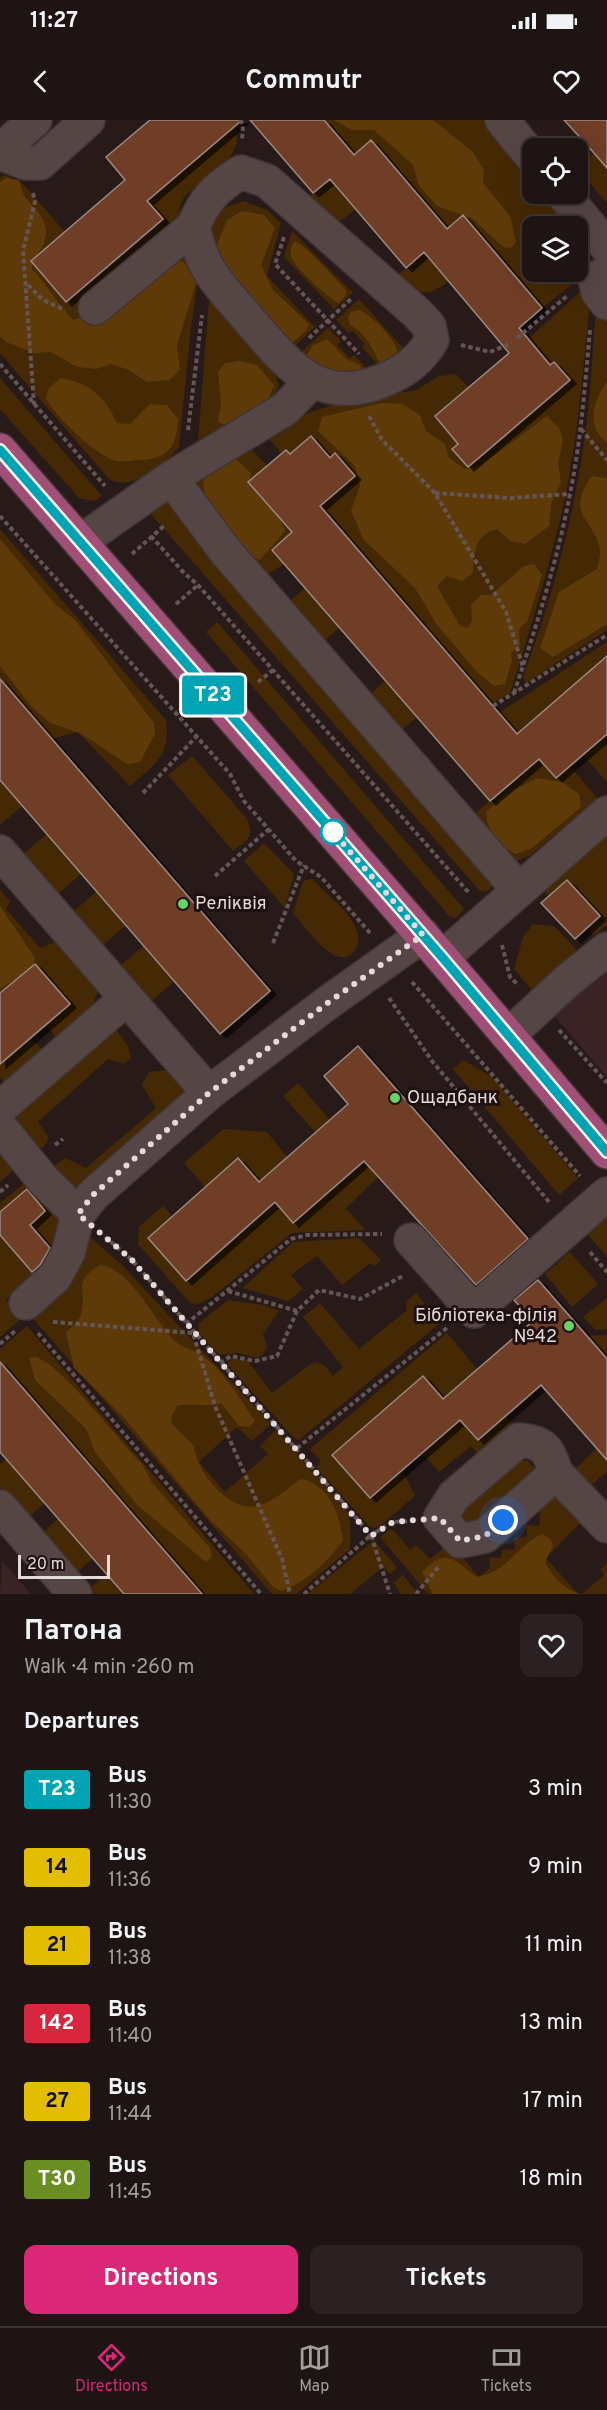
<!DOCTYPE html>
<meta charset="utf-8">
<style>
body{margin:0;font-family:Overpass,sans-serif;background:#2c2122;color:#f1f3f6;height:100vh;display:flex;flex-direction:column;font-size:22px;white-space:nowrap}
*{box-sizing:border-box;margin:0}
p{font-size:20px;color:#a19ea0}
.icon{flex:none;width:33px;height:33px;fill:none;stroke:currentColor;stroke-width:2;stroke-linecap:round;stroke-linejoin:round}
.map{position:relative;height:1474px;overflow:hidden}
.panel{display:flex;flex-direction:column;background:#1f1414;flex:1}
.panel>*{flex:none}
.badge{padding:0 12px;border-radius:4px;font-size:21px;line-height:39px}
.buttons{position:absolute;left:522px;top:18px;display:grid;gap:12px}
.buttons a{display:grid;place-items:center;width:66px;height:66px;border-radius:12px;background:#1f1414;box-shadow:0 6px 24px #0002,0 0 0 2px #3c3334;font-size:30px}
.scale{position:absolute;left:18px;bottom:15px;width:92px;box-sizing:border-box;padding-left:6px;border:3px solid #e5dadb;border-top:0;font-size:16px;line-height:21px;white-space:nowrap;color:#e5dadb;-webkit-text-stroke:4px #1f1111;paint-order:stroke}
.you{position:absolute;width:30px;height:30px;margin:-15px;border:4px solid #fff;border-radius:50%;background:#1a73e8;box-shadow:0 0 0 9px #1a73e833}
.map>.badge{position:absolute;translate:-50% -50%;box-shadow:0 0 0 3px #fff}
h2{padding:0 24px;font-size:22px;line-height:54px}
.round{display:grid;place-items:center;flex:none;width:63px;height:63px;border-radius:12px;background:#2c2122}
.headline{display:flex;align-items:center;justify-content:space-between;height:102px;padding:0 24px}
h1{font-size:28px;font-weight:700;line-height:45px}
.button{display:flex;gap:12px;margin-top:auto;padding:12px 24px}
.button a{flex:1;height:69px;border-radius:12px;background:#db2777;color:#fff;font-size:24px;font-weight:700;line-height:69px;text-align:center}
.button a+a{background:#2c2122;color:#f1f3f6}
ul{padding:0;list-style:none}
li{display:flex;align-items:center;gap:18px;height:78px;padding:0 24px}
li div{flex:1}
li b{display:block;font-size:22px}
li em{font-style:normal}
li .badge{min-width:66px;font-weight:700;text-align:center}
.status{display:flex;justify-content:space-between;align-items:center;height:42px;padding:0 30px;background:#1f1414;direction:ltr}
.status svg{height:16px;fill:currentColor}
header{display:flex;justify-content:space-between;align-items:center;height:78px;padding:0 24px;background:#1f1414;font-size:27px;font-weight:700}
.dock{display:flex;justify-content:space-around;align-items:center;height:84px;border-top:2px solid #3c3334;background:#1f1414;font-size:16px;color:#a19ea0}
.dock a{display:grid;justify-items:center;gap:3px}
.dock .on{color:#db2777}
.map>svg:first-child{display:block}
.built{fill:#392324}
.green{fill:#452904}
.forest{fill:#5f3a09}
.building{fill:#703d28;stroke:#9b8982;stroke-width:1.5;filter:url(#shadow)}
.lines{fill:none;stroke-linecap:round;stroke-linejoin:round}
.minor-casing{stroke:#403435;stroke-width:36}
.major-casing{stroke:#403435;stroke-width:36}
.path{stroke:#645656;stroke-width:4;stroke-dasharray:4.5 3;stroke-linecap:butt}
.minor{stroke:#564545;stroke-width:33}
.major{stroke:#a05076;stroke-width:33}
.line-casing{stroke:#fff;stroke-width:14}
.line{stroke:#00a3b4;stroke-width:9}
.walk{stroke:#e5dadb;stroke-width:6;stroke-dasharray:0 10.8}
.stop-dot{fill:#fff;stroke:#00a3b4;stroke-width:3}
.poi-dot{fill:#67d465;stroke:#1f1111;stroke-width:2}
.labels{text-anchor:middle;dominant-baseline:central;stroke-width:6;stroke-linejoin:round;paint-order:stroke}
.poi-label{font-size:18px;fill:#e5dadb;stroke:#1f1111;text-anchor:start}
</style>
<div class="status"><b>11:27</b><svg viewBox="0 0 49 12"><path d="M0 12V9h3v3zM5 12V6h3v6zM10 12V3h3v9zM15 12V0h3v12zM26 1h20v11H26zM47 4h2v5h-2z"/></svg></div>
<header><svg class="icon" aria-label="back" viewBox="0 0 24 24"><path d="M15 5l-7 7 7 7"/></svg>Commutr<svg class="icon" aria-label="heart" viewBox="0 0 24 24"><path d="M12 20l-8-8c-3-5 5-10 8-4 3-6 11-1 8 4z"/></svg></header>
<div class="map">
<svg width="607" height="1474" viewBox="0 0 607 1474">
<defs>
<filter id="shadow"><feDropShadow dx="6" dy="4" stdDeviation="0" flood-color="#0009"/></filter>
</defs>
<rect width="100%" height="100%" fill="#291a1a"/>
<!-- built -->
<path class="built" d="M607 823V957L541 880Z
M2 1441 31 1474H0Z"/>
<!-- green -->
<path class="green" d="M324 0H494L532 51V74H548L563 96 557 106H532V152H574L570 166 542 188 463 95 447 109 370 20 354 35Z
M236 6 237 23 230 37 184 77 180 86 179 101 184 124 200 146 191 207 179 327C164 346 133 372 109 359L0 233V58L4 55 22 63 65 112 31 141 66 182 163 100 147 81Z
M594 33 607 48V83L578 49Z
M330 59 356 89 343 99 335 101 306 80Z
M243 81 267 90 281 103 267 156 315 207 288 232 227 167 207 109 224 88Z
M292 111 353 173 334 189 284 137Z
M424 132 448 161C427 180 416 173 398 155Z
M581 171 590 183C583 248 578 318 564 383 550 444 532 504 513 564L510 573 491 584 320 386 355 356 336 333 330 338 290 334 286 330 281 333 266 315 310 292 340 283 416 270 439 256 456 254 469 268 435 297 458 324 452 329 468 347 570 261 554 242 550 245 528 219Z
M212 175 268 236 279 265 272 279 206 322 198 320 209 181Z
M359 179 402 227V236L384 252 362 227 365 224 353 211 349 213 336 200Z
M596 189 607 190V510L526 563 523 557C551 481 573 402 584 322 591 278 592 233 596 189Z
M328 208 341 221 337 225 350 238 354 235 375 257 294 238Z
M0 258 102 376 94 381 79 378 0 289Z
M248 325 267 346 248 363 267 385 297 408 272 430 284 444 265 456 198 370V360Z
M168 380 496 763 486 772 480 771 151 394 158 383Z
M0 409 166 600C171 636 154 645 130 666L78 612 51 619 0 559Z
M305 468 339 508 324 521 290 481Z
M217 502 464 789 456 798 450 797 206 512Z
M607 522V536L517 614 499 593Z
M385 561 417 597 402 610 370 574Z
M607 614V662L583 635Z
M192 636 247 699C255 718 247 720 233 731L168 655Z
M539 639 555 658 570 646 598 679 529 736 513 742 472 696Z
M0 660 22 686 0 705Z
M607 708V805L593 816 587 808 599 796 549 776 541 767Z
M47 714 81 754 58 774 23 734Z
M264 723 294 754 285 788 244 741Z
M312 759C325 773 345 787 354 804 358 812 361 822 355 830 338 856 305 806 293 793L303 761Z
M0 770 10 781 6 789 40 828 62 819 99 867 91 891 60 922 46 905 70 884 35 844 0 873Z
M97 771 126 805 102 826 73 792Z
M533 804 554 806 577 830 576 836 536 875 514 849 523 817Z
M143 826 174 861 151 882 120 846Z
M114 907 128 926 131 938 124 944 108 939 38 1002 48 1017 47 1023 42 1028 27 1025 14 1006 19 992Z
M31 917 46 935 8 967 0 957V944Z
M463 940 491 956 578 1058 559 1075 453 949Z
M167 950 187 971 78 1074 52 1048 65 1038 86 1048 156 988 142 965 149 952Z
M298 963 330 1000 316 1013 283 976Z
M223 1009 267 1012 287 1037 259 1062 238 1039 205 1067 184 1043Z
M0 1021 15 1049 0 1062Z
M364 1041 378 1057 346 1088 365 1110 292 1113 212 1177 198 1184 190 1183 138 1124 139 1107 163 1086 172 1096 148 1118 186 1160 275 1082 294 1103Z
M26 1062 53 1088 60 1102 47 1147 6 1179 22 1198 0 1217V1083Z
M607 1094V1137L584 1110Z
M84 1112 120 1143 271 1304 252 1321 237 1307 199 1342 225 1372 268 1334 260 1326 276 1310 349 1394 351 1418 349 1430 296 1474H272L30 1195Z
M359 1118 381 1140 374 1146 370 1143 342 1165 317 1136 291 1155 303 1169 288 1181 243 1168 293 1122Z
M570 1132 598 1164 572 1187 545 1154Z
M416 1173 440 1203 299 1320 294 1318 227 1244 232 1238 247 1240 272 1273 306 1247 316 1242 324 1245 333 1256 343 1247 303 1197 320 1183 359 1229 407 1190 406 1182Z
M607 1178V1209L596 1210 583 1197Z
M228 1180 264 1185 279 1191 263 1214 267 1227 263 1234 257 1238 238 1233 219 1235 198 1212 199 1203Z
M27 1206 254 1474H202L5 1248 0 1252V1229Z
M447 1213 478 1250 443 1279 423 1256 333 1335 370 1378 402 1350 415 1376 380 1406 375 1408 369 1406 316 1347 321 1341 310 1329Z
M607 1215V1233L604 1236 587 1216Z
M507 1295 513 1305 484 1341 471 1326 439 1352 422 1333 460 1300 478 1320Z
M597 1328 607 1339V1352L588 1368 571 1353Z
M6 1339 45 1383 27 1398 0 1367V1344Z
M527 1340 535 1349 533 1354 470 1407 460 1405V1391L519 1342Z
M556 1373 584 1399 546 1438 578 1474H428L380 1417 389 1410 394 1411 410 1430 416 1425 430 1439 444 1428 455 1429 479 1457 490 1448 489 1437 501 1438 502 1430 515 1429 514 1418 527 1417 526 1405 539 1406 541 1383Z
M58 1399 93 1438 76 1453 41 1414Z
M374 1420 397 1448 390 1454 383 1447 350 1474H308Z
M607 1443V1474H582L604 1455 601 1450Z
M107 1454 124 1474H94L89 1469Z
M403 1455 418 1474H400L394 1462Z"/>
<!-- forest -->
<path class="forest" d="M334 0H433L473 32 484 50 483 63 510 96 516 122 511 128 503 127 473 99 437 86 419 66 413 45 374 10H352Z
M6 58 19 60C21 66 22 73 26 78 35 90 50 100 45 119 43 131 33 134 32 149 48 165 57 184 73 200 114 189 141 148 182 141L191 150 196 163 177 225 180 249 169 260 147 262 129 250 111 244 96 249 78 247 50 232 34 233 6 222 0 216V62Z
M242 91 264 95 275 108 261 145 273 170 309 204 306 211 293 222 289 221 224 148 216 127 227 100Z
M294 121C304 123 336 160 346 170V175L339 183C331 181 296 148 292 139 289 133 291 127 294 121Z
M360 190C374 198 396 218 398 235L386 245 380 243C371 227 367 214 350 205L348 197 351 192Z
M327 219 346 239 359 244 364 252 333 258 306 237 312 226Z
M239 241 257 245 274 265 268 280 229 306 218 302 221 285 218 252 225 243Z
M61 258C90 263 105 277 117 303L130 304 150 284 167 285 178 299C177 329 166 340 136 340 130 341 119 343 113 340 92 331 56 298 46 278L49 268Z
M607 262V323C585 305 593 281 607 262Z
M382 283 402 284 420 295 426 311 445 324 449 338 465 349 481 345 547 296 559 308 563 320 558 343 561 362 551 384 549 406 525 424 510 421 497 409C476 413 473 433 473 453L462 461 447 456 437 466 460 506 468 508 472 500 471 485 481 475H491L524 446 534 444 542 455 527 502 519 509 520 525 511 533 512 540 505 564 494 566 477 552 437 505 415 468 363 419 351 390 360 366 355 346 318 311 322 297Z
M234 337 251 353 249 363C261 380 279 391 285 411L260 440C246 436 212 394 206 380 203 374 204 364 203 356Z
M592 356 607 358V504L553 537 540 528 559 472 597 449C598 443 601 435 600 430 594 396 564 397 592 356Z
M0 419 54 483 75 500 154 603 155 614 140 642 127 644 80 613 50 603 31 586 0 546Z
M537 658 562 662 579 674 581 687 532 728 516 734C498 725 488 713 486 692L503 676Z
M0 786 35 838C32 855 13 859 0 869Z
M99 1145C128 1145 156 1203 175 1221 182 1229 195 1229 203 1236 225 1252 240 1279 255 1301L250 1307 239 1306 221 1283C207 1288 193 1282 177 1286L171 1298 172 1304 194 1326C196 1351 228 1392 257 1386 272 1383 288 1368 301 1359 330 1365 340 1395 343 1421 325 1443 309 1461 281 1471L273 1467 246 1434 209 1399 125 1299 74 1248 66 1213C71 1208 79 1201 81 1194 88 1169 71 1164 99 1145Z
M36 1237C63 1246 119 1321 143 1345L152 1363 210 1428 212 1437 206 1442 136 1384 95 1332 86 1309 35 1260 29 1238Z
M542 1414 551 1419 553 1426 545 1442C553 1458 563 1468 580 1474H433L422 1452C446 1427 453 1439 476 1457 506 1454 517 1425 542 1414Z"/>
<!-- building -->
<path class="building" d="M150 0H242L147 81 163 99 66 182 31 141 125 60 106 37Z
M250 0H324L354 35 371 20 447 109 463 95 542 188 519 208 550 245 554 242 570 260 468 347 452 329 458 324 435 296 509 233 424 132 406 148 330 59 313 73Z
M564 0H607V48L587 25Z
M311 316 330 338 335 333 355 356 320 386 517 614 607 536V614L556 658 539 639 490 681 272 430 292 412 248 362 286 330 290 334Z
M0 559 270 871 220 914 0 660Z
M567 760 600 796 575 819 541 783Z
M35 844 70 884 0 944V873Z
M358 926 528 1119 476 1165 364 1041 293 1103 275 1082 186 1161 148 1118 238 1038 259 1062 348 984 324 956Z
M27 1069 45 1091 30 1105 50 1128 40 1145 32 1152 0 1115V1092Z
M538 1160 607 1239V1340L541 1265 478 1320 460 1300 370 1378 332 1335 423 1256 443 1279 533 1201 514 1180Z
M0 1242 202 1474H124L0 1332Z"/>
<g class="lines">
<!-- minor casing -->
<g class="minor-casing">
<path id="minor" d="M502 0 532 37
M0 31 35 0
M0 33 26 43H40L88 0
M241 52 267 61 418 194 429 206 432 220C421 239 404 252 384 260 320 287 289 246 251 202 221 166 204 155 193 107 205 79 215 68 241 52Z
M563 74 607 127
M607 152 595 159 598 172 607 183
M95 188 193 107
M171 358 226 432 518 769
M80 422 171 358 285 289 312 261
M0 732 209 973 326 884 423 815
M442 838 607 693
M508 916 567 861 607 829
M0 988 127 878
M0 1007 44 1061 78 1094
M411 1120 474 1191 607 1074
M26 1183 55 1157 68 1133 78 1094 93 1075 209 973
M519 1320C545 1322 548 1329 556 1353L485 1416 460 1421 440 1398 454 1376Z
M556 1353 607 1406
M0 1387 75 1474"/>
</g>
<!-- major casing -->
<g class="major-casing">
<path id="major" d="M0 330 442 838 607 1032"/>
</g>
<!-- path -->
<path class="path" d="M240 0 243 4 242 21
M33 73 35 82 23 130 34 284
M284 117 275 144 359 234
M28 165 43 180 65 190
M309 218 352 178
M517 218 567 176
M461 225 490 232 512 223
M0 244 105 366
M369 296 382 320 435 373 506 492 523 547
M581 309 607 340
M188 310 202 195
M435 373 511 378 570 374
M0 396 230 654 244 681 296 741 321 757 370 813
M151 416 184 453 198 465 469 773
M132 434 165 405
M176 484 198 465
M258 562 273 550
M514 573C536 507 557 442 570 374 581 320 585 265 590 210
M493 586 607 515
M143 673 197 616
M215 756 269 709
M273 823 304 745
M502 825 510 857 518 865
M412 862 580 1056
M389 878 432 941 549 1082
M559 910 607 963
M55 1025 63 1019
M0 1072 8 1065
M105 1117 131 1139 371 1415 393 1402 410 1401
M590 1132 607 1152
M228 1171 297 1191
M53 1202 193 1213 215 1286 282 1439 290 1474
M186 1204 291 1119 307 1115 382 1114
M38 1213 261 1474
M0 1224 15 1211
M220 1243 231 1236 255 1241 277 1236 297 1191 319 1170 360 1179 403 1156
M297 1328 448 1207
M304 1474 371 1415 390 1474
M416 1474 440 1445"/>
<!-- minor -->
<use href="#minor" class="minor"/>
<!-- major -->
<use href="#major" class="major"/>
</g>
<g class="lines">
<!-- line casing -->
<g class="line-casing">
<path id="line" d="M0 330 442 837 607 1032"/>
</g>
<!-- line -->
<use href="#line" class="line"/>
<!-- walk -->
<path class="walk" d="M333 712 331 710 423 815 326 884 209 973 93 1075 78 1094 131 1139 371 1416 393 1402 440 1398 460 1421 485 1416 503 1400"/>
</g>
<!-- markers -->
<circle class="stop-dot" cx="333" cy="712" r="12"/>
<g class="poi-dot">
<circle cx="183" cy="784" r="6"/>
<circle cx="395" cy="978" r="6"/>
<circle cx="569" cy="1206" r="6"/>
</g>
<g class="labels">
<!-- poi labels -->
<g class="poi-label">
<text x="195" y="784">Реліквія</text>
<text x="407" y="978">Ощадбанк</text>
<text x="557" y="1196" text-anchor="end">Бібліотека-філія<tspan x="557" dy="21">№42</tspan></text>
</g>
</g>
</svg>
<div class="buttons">
<a><svg class="icon" aria-label="locate" viewBox="0 0 24 24"><circle cx="12" cy="12" r="6"/><path d="M12 2v4M12 18v4M2 12h4M18 12h4"/></svg></a>
<a><svg class="icon" aria-label="layers" viewBox="0 0 24 24"><path d="M12 4l9 5-9 5-9-5zM3 14l9 5 9-5"/></svg></a>
</div>
<div class="scale">20 m</div>
<div class="you" style="left:503px;top:1400px"></div>
<b class="badge" style="left:213px;top:575px;background:#00a3b4;color:#fff">Т23</b>
</div>
<section class="panel">
<div class="headline"><div><h1>Патона</h1><p>Walk · 4 min · 260 m</p></div><a class="round"><svg class="icon" aria-label="heart" viewBox="0 0 24 24"><path d="M12 20l-8-8c-3-5 5-10 8-4 3-6 11-1 8 4z"/></svg></a></div>
<h2>Departures</h2>
<ul>
<li><span class="badge" style="background:#00a3b4;color:#fff">Т23</span><div><b>Bus</b><p>11:30</p></div><em>3 min</em></li>
<li><span class="badge" style="background:#e3bd00;color:#111">14</span><div><b>Bus</b><p>11:36</p></div><em>9 min</em></li>
<li><span class="badge" style="background:#e3bd00;color:#111">21</span><div><b>Bus</b><p>11:38</p></div><em>11 min</em></li>
<li><span class="badge" style="background:#d7263d;color:#fff">142</span><div><b>Bus</b><p>11:40</p></div><em>13 min</em></li>
<li><span class="badge" style="background:#e3bd00;color:#111">27</span><div><b>Bus</b><p>11:44</p></div><em>17 min</em></li>
<li><span class="badge" style="background:#6b8e23;color:#fff">Т30</span><div><b>Bus</b><p>11:45</p></div><em>18 min</em></li>
</ul>
<div class="button"><a>Directions</a><a>Tickets</a></div>
</section>
<nav class="dock">
<a class="on"><svg class="icon" aria-label="directions" viewBox="0 0 24 24"><path d="M12 3l9 9-9 9-9-9zM9 14v-3h6M13 9l2 2-2 2"/></svg>Directions</a>
<a><svg class="icon" aria-label="map" viewBox="0 0 24 24"><path d="M3 6l6-2 6 2 6-2v14l-6 2-6-2-6 2zM9 4v14M15 6v14"/></svg>Map</a>
<a><svg class="icon" aria-label="tickets" viewBox="0 0 24 24"><path d="M3 7h18v10H3zM15 7v10"/></svg>Tickets</a>
</nav>
